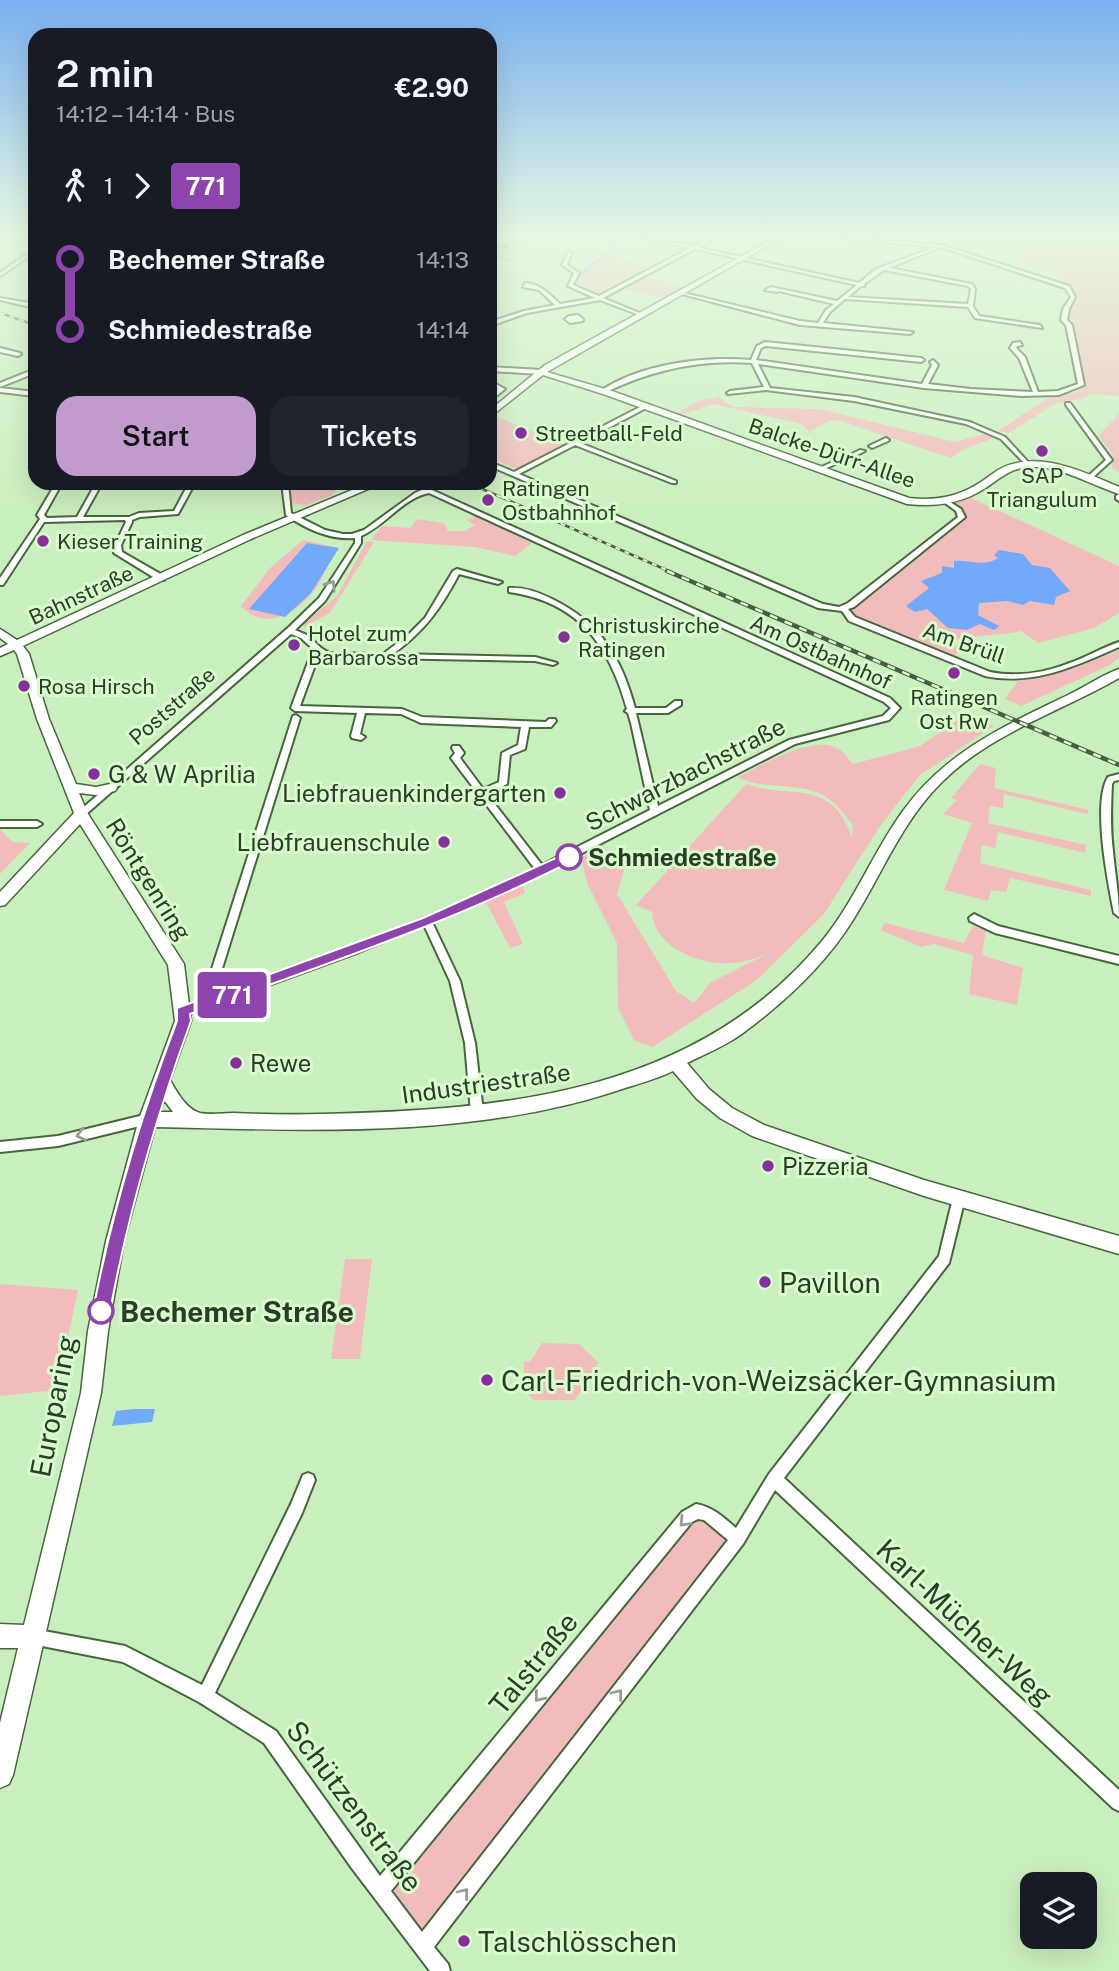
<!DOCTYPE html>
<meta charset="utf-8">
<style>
body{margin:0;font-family:"Public Sans",sans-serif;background:#20242c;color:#f1f3f6;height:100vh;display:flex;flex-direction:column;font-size:26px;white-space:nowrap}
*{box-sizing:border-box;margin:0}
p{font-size:23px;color:#9ea1a6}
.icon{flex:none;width:38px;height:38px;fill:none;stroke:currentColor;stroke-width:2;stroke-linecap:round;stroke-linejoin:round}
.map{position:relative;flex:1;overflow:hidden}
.sheet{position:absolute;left:28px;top:28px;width:469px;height:462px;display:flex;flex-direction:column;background:#171b24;border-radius:21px;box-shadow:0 7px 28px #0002}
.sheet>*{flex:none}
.badge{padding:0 14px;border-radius:5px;font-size:24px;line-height:46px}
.tools{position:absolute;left:1020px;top:1872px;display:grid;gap:14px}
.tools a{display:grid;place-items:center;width:77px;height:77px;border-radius:14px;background:#171b24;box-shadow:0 7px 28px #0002;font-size:35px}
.map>.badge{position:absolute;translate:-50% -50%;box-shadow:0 0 0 4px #fff}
.legs{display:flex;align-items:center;gap:10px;height:77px;padding:0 28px;font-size:23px}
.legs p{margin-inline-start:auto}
.summary{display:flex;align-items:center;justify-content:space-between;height:119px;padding:0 28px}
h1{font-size:38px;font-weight:600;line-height:52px}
.action{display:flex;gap:14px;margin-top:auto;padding:14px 28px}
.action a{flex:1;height:80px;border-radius:21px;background:#c19bce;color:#111;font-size:28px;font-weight:600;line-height:80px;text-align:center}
.action a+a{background:#20242c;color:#f1f3f6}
ul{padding:0 28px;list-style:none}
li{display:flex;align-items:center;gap:24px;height:70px;font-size:26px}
li i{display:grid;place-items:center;width:10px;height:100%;margin:0 9px;background:currentColor}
li i::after{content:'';width:18px;height:18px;margin:-9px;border:5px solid;border-radius:50%;background:#171b24}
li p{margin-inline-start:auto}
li:first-child i{background:linear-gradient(#0000 50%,currentColor 0)}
li:last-child i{background:linear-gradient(currentColor 50%,#0000 0)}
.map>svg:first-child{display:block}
.green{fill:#f3bcbc}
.water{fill:#73a9fa}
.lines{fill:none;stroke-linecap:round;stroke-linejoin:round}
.stream{stroke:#73a9fa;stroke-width:2}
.street-casing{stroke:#46663c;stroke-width:4}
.secondary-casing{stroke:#46663c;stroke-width:3}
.street{fill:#fff;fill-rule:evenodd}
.secondary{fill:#fff;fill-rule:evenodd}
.rail-far1-casing{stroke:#495c44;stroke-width:2.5}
.rail-casing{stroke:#495c44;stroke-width:4.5}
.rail-far1{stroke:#d7fdcc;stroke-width:2;stroke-dasharray:5;stroke-linecap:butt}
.rail{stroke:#d7fdcc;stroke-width:2.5;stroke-dasharray:8;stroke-linecap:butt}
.oneway{stroke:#969e94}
.line-1{fill:#8e44ad;stroke:#fff;stroke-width:2}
.poi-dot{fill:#87309d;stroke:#d7fdcc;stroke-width:2.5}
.stop-1-dot{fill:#fff;stroke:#8e44ad;stroke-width:3.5}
.labels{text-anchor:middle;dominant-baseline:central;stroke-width:6;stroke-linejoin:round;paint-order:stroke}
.far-poi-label{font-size:21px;fill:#2d3c29;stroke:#d7fdcc;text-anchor:start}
.far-street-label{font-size:21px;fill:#2d3c29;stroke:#d7fdcc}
.poi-label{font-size:24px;fill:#2d3c29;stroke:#d7fdcc;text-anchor:start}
.street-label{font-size:24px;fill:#2d3c29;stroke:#d7fdcc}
.stop-label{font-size:24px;font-weight:bold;fill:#2d3c29;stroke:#d7fdcc;text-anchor:start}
.near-poi-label{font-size:28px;fill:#2d3c29;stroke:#d7fdcc;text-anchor:start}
.near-stop-label{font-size:28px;font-weight:bold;fill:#2d3c29;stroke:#d7fdcc;text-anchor:start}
.near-street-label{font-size:28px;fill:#2d3c29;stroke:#d7fdcc}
</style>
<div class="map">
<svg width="1119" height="1971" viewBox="0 0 1119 1971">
<rect width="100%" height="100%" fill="#caefbf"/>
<!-- green -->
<path class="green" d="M895 237H1119V396L1089 394 1085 398 1055 404 1009 433 998 431 1051 396 1076 392 1080 386 1069 325 1064 320 1073 297 1056 273 1017 263 1022 254Z
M604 253 650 267 597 296 571 284 580 271Z
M643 277 683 287 664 299 622 289Z
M715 394 732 407 820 409 955 442 989 433 997 437 964 449 951 458 841 421 831 420 809 432 802 424 713 404 681 415 677 413 700 400 718 398Z
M1119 414V472L1112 468 1114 456 1098 436Z
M500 418 561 443 565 445 518 470 514 468 490 458V422Z
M287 483H343L332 495 306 505 291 503Z
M967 496 1119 566V613L1094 628 1038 643 1021 631C1001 636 967 634 952 642L960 651 951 659 846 613 849 607 962 517 948 503Z
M476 516 532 543 515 556 475 547 371 540 382 526 410 528 417 519 444 523 448 531H465L475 525 466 520Z
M303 540 339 548C336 554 329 557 327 564 322 593 274 642 241 606L270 568Z
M367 541 374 542 330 613 304 627 302 625 337 596Z
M1119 651V658L1110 665 1021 706 1005 699 1018 681 1059 673Z
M965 715 994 726 920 775 880 826 824 914 757 980 652 1047 634 1040 618 1008 617 943 587 883 581 858 603 846 625 867 617 894 676 991 694 1003 711 982 773 951C760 957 747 962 732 963 701 966 653 947 652 912L636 905 746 784C792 800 831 777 852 837L853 825C846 817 839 807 830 800 806 780 765 792 738 777 762 765 811 735 837 748 843 751 848 759 853 764L920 746Z
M980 764 996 768 994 788 1089 810 1087 814 1004 794 1003 808 990 806 988 823 1086 845 1085 853 998 832 995 848 982 845 980 863 1091 890V896L1010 878 1006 892 991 890 988 901 944 890 972 823 943 814 957 800 951 798Z
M0 829 12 842 30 843 0 874Z
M523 886 525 893 504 902 523 944 510 948 486 902Z
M885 923 964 943 973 926 986 930 982 955 1023 968 1017 1005 969 994 973 955 934 944 921 947 881 930Z
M345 1259H372L360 1359H331Z
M0 1284 78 1290 57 1390 0 1396Z
M542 1343 579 1344 599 1363 575 1400H533L524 1388V1361L530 1362Z
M696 1512 737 1539 423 1939 383 1885Z"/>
<!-- water -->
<path class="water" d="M307 543 339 548 311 593 285 617 249 609Z
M999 550 1023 554 1032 565 1050 568 1070 591 1056 597 1054 605 1030 601 1023 605 1007 601 979 603 978 615 999 626 994 630 980 624 967 630 948 628 927 609 915 612 906 606 929 588 921 581 942 573V566L954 568V561C970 559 983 568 998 558L994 555Z
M134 1409H155L152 1422 112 1426 116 1411Z"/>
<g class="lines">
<!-- stream -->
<path class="stream" d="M490 253 509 260
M576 277 598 261 620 237"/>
<!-- street casing -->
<g class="street-casing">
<path id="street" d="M3 237H7L0 241V238Z
M642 237H648L694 246 709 237H713L700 248 859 283 876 269 935 247 839 238 837 237 942 245 1069 286 1075 297 1069 309 1067 320 1072 325 1084 385 1059 395 1021 396 924 388 758 364 770 388 854 397 970 422 1005 437 1029 463V465L1027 466 1001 439 966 424 854 401 766 390 728 394 727 393 730 391 764 387 752 363C700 359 651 370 604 393L599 392C639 364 703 356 751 360L757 346 765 342 921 358 924 360 921 362 766 346 761 348 756 360 922 384 932 365 930 362 933 360 938 365 928 384 971 389 1033 392 1019 358 1010 348 1013 343 1020 342 1022 345 1017 346 1016 348 1025 357 1038 392 1058 391 1078 384 1066 325 1061 320 1063 309 1071 297 1065 288 941 247 889 268 972 284 975 289 973 306 979 316 1040 325 1042 328 975 318 968 307 845 299 830 312 823 323 913 332 910 334 800 325 678 293 680 292 800 321 818 323 826 310 834 304 779 291 777 292 765 290 771 287 837 301 857 285 695 249 603 298 642 314V316L600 300 527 313 490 326V322L524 311 555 305 539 290 523 287 525 283C541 284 549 294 560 304L595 298 568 286 574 273 562 265 568 252 572 253 567 265 579 273 573 285 599 296 690 248ZM884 270 968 286 971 289 968 304 848 297 861 286H865L864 284Z
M490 243 506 246 504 247 490 245Z
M30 252 34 253 0 276V273Z
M0 298 35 304V308L0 300Z
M578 315 583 319V321L570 323 565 319 569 316Z
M0 348 20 353 21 354 18 356 0 352Z
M490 367 540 370 543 372 540 374 490 371Z
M35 369V373L0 387V383Z
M490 381 505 389 490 401V396L498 389 490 385Z
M0 388 35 392V396L0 392Z
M1066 403H1070L1112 460 1091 479 1086 478 1106 460 1066 405Z
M644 405 646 406V408L580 443 676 481V483H672L575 445 519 474 823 604 839 607 848 603 958 517 956 511 945 503 950 502 961 509 965 517 964 518 854 607 848 609 855 617 990 672C1015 677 1043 673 1067 664 1085 658 1101 648 1119 642V647C1076 666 1033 686 985 676L849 621 842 611 818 608 490 466V462L514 472Z
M886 438 889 440 888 441 872 448 869 446Z
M860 450 865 451 851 458 846 457Z
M837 460 842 461 820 471 815 470Z
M56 483H62L44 515 47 518 77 517 96 483H102L83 517H129L139 513 174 511 189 483H195L178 514 140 517 132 520V522L121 545 122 552 164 576V580H158L114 553 115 545 126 522 125 520 44 522 3 585H0V578L40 519 37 515Z
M282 483H288L291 513 325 530 343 534H352L364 530 415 493 424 489 432 490 890 698 900 708 889 720 795 744 547 871 545 873 541 874 500 894 432 922 460 981 475 1043 483 1112 481 1115 477 1117 473 1115 471 1112 465 1043 450 981 424 925 359 952 222 1002 221 1004H215L182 1016 178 1015 177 1012 178 1009 210 997 208 990 210 975 293 716 296 715 300 718 220 975 218 990 220 994C326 956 434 920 535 869L451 758 455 753 452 748 453 746H459L464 753 460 758 483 789 499 782 502 753 518 745 521 727 421 723 401 714 365 713 360 734 365 737 361 740 352 738 351 736 357 713 295 711 291 708 313 649 301 638 291 634 84 816H78L76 814 289 627 319 598 355 543V538C330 540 306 529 286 515ZM429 493 884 702 891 708 883 716 789 740 658 806 636 713H668L681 705V701H675L666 708H635C621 657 601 623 552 599 538 592 524 587 509 588V592C579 602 609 645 627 709L625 711 628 713 631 723 650 810 542 865 487 794 507 784 510 755 525 749 529 727H551L556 721 555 719H549L546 722 422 717 402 709 300 706 319 654 328 657 535 661 553 665 557 663 535 657 393 654C425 631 441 608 459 574L498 584 502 582 457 569 453 571 425 618 408 635 383 654 329 653 321 648 307 635 295 630 325 601 361 543V536C385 526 403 498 429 493Z
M1119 494V501L1116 499V496Z
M1119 774V780L1114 781 1112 784C1111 806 1110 828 1113 851 1115 874 1119 893 1119 917L1114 913C1108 883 1092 803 1108 777Z
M0 821H37L42 824 37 827H0Z
M974 914 998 926 1119 956V964L995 933 970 921 969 918Z
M148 1114 152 1115 154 1119 152 1123 148 1124 58 1146 0 1152V1142L58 1136Z
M959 1192 963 1194 965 1198 949 1263 784 1478 1119 1790V1811L1113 1808 775 1490 743 1544 434 1947 448 1964 450 1971H430L351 1867 264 1743 199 1702 123 1662 27 1643 25 1637 27 1631 33 1629 125 1646 202 1685 291 1504 303 1475 308 1473 313 1475 315 1480 302 1513 215 1693 276 1731 380 1876 682 1512 696 1504C713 1507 723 1517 736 1528L769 1474 939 1256 953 1198 955 1194ZM698 1519 704 1520 728 1540 422 1932 391 1891 692 1522Z"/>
</g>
<!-- secondary casing -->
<g class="secondary-casing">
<path id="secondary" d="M776 237H783L547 372 612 391 909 498C936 501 958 497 981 482 990 476 999 468 1009 465 1046 453 1086 473 1119 487V494C1088 484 1060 465 1027 467 1009 469 998 480 984 489 960 504 935 507 907 504L606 395 543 375 490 417V410L545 365Z
M369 483H382L251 539 23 646 29 654 49 719 76 784 96 787 110 784 117 788 115 791 96 795 79 793 88 814 184 964 191 1021 170 1080C177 1092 186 1109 200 1113 210 1115 223 1113 234 1113 262 1114 291 1115 319 1114 504 1110 695 1094 822 941 855 901 873 852 903 811 945 752 1006 725 1068 695 1085 687 1102 675 1119 669V678C1060 712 991 733 942 782 902 821 882 874 853 920 825 965 785 1002 743 1033 727 1045 705 1054 687 1063L709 1089 732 1108 764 1125 924 1180 1119 1236V1254L924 1196 752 1136 720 1118 697 1099 673 1071C655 1080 633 1085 613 1092 467 1139 306 1130 155 1127L124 1241 108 1331 101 1393 13 1775 9 1784 0 1788V1723L18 1648H0V1624L24 1625 81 1393 88 1331 106 1241 139 1119 175 1021 168 965 80 824 5 905 0 906V892L74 813 37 719 17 654 14 650 0 656V648L8 644 0 638V629L17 640 243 535ZM164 1100 173 1112H159Z"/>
</g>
<!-- street -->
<use href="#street" class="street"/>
<!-- secondary -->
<use href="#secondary" class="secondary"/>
<!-- rail-far1 casing -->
<g class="rail-far1-casing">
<path id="rail-far1" d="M0 313 35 325
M469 483 671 572"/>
</g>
<!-- rail casing -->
<g class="rail-casing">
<path id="rail" d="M667 571 1119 765"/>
</g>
<!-- rail-far1 -->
<use href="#rail-far1" class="rail-far1"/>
<!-- rail -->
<use href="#rail" class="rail"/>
</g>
<!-- one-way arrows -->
<defs><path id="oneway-chevron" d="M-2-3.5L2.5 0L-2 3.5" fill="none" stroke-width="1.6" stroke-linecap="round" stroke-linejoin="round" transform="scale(1.75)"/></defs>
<g class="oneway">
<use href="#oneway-chevron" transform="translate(331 585) rotate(-57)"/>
<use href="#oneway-chevron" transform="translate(81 1135) rotate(166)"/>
<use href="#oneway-chevron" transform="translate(684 1522) rotate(134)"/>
<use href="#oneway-chevron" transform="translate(618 1694) rotate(-52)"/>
<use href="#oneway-chevron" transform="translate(539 1697) rotate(129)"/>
<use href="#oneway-chevron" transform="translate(464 1893) rotate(-52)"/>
</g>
<!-- sky -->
<linearGradient id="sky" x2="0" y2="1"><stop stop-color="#79b0ef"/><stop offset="0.46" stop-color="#e7f8e2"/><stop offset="1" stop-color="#e7f8e2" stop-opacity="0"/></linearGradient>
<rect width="1119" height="512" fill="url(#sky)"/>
<!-- line-1 -->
<path class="line-1" d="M569 852 574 853V860C451 923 319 966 190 1014L191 1021C156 1117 129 1210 110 1311L107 1317H95L93 1311C112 1211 141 1116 177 1021V1008L423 918Z"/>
<!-- markers -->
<g class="poi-dot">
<circle cx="521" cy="433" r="7"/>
<circle cx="1042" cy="451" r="7"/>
<circle cx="488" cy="500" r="7"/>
<circle cx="43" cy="541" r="7"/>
<circle cx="564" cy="637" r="7"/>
<circle cx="294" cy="645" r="7"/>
<circle cx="954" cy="673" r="7"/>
<circle cx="24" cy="686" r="7"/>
<circle cx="94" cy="774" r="7"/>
<circle cx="560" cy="793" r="7"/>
<circle cx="444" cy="842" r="7"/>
<circle cx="236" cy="1063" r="7"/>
<circle cx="768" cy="1166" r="7"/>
<circle cx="765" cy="1282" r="7"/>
<circle cx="487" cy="1380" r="7"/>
<circle cx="464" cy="1941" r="7"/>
</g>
<g class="stop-1-dot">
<circle cx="569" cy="857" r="12"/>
<circle cx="101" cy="1311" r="12"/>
</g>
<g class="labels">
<!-- far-poi labels -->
<g class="far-poi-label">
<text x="535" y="433">Streetball-Feld</text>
<text x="1042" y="475" text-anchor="middle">SAP<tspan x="1042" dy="24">Triangulum</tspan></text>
<text x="502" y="488">Ratingen<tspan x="502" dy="24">Ostbahnhof</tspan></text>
<text x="57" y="541">Kieser Training</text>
<text x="578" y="625">Christuskirche<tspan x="578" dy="24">Ratingen</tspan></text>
<text x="308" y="633">Hotel zum<tspan x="308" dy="24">Barbarossa</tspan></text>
<text x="38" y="686">Rosa Hirsch</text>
<text x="954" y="697" text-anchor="middle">Ratingen<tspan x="954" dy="24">Ost Rw</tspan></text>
</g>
<!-- far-street labels -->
<g class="far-street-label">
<text transform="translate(832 453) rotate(19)">Balcke-Dürr-Allee</text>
<text transform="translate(81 595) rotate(-25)">Bahnstraße</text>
<text transform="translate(964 643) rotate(19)">Am Brüll</text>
<text transform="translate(821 652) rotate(24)">Am Ostbahnhof</text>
<text transform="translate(172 706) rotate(-41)">Poststraße</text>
</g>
<!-- poi labels -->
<g class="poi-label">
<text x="108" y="774">G &amp; W Aprilia</text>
<text x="546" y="793" text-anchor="end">Liebfrauenkindergarten</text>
<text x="430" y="842" text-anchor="end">Liebfrauenschule</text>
<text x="250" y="1063">Rewe</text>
<text x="782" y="1166">Pizzeria</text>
</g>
<!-- street labels -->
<g class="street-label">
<text transform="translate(685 774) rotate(-27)">Schwarzbachstraße</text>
<text transform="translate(149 879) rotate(58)">Röntgenring</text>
<text transform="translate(486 1083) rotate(-8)">Industriestraße</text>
</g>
<!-- stop labels -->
<g class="stop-label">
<text x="588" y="857">Schmiedestraße</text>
</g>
<!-- near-poi labels -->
<g class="near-poi-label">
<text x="779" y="1282">Pavillon</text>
<text x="501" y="1380">Carl-Friedrich-von-Weizsäcker-Gymnasium</text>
<text x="478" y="1941">Talschlösschen</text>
</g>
<!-- near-stop labels -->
<g class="near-stop-label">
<text x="120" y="1311">Bechemer Straße</text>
</g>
<!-- near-street labels -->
<g class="near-street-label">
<text transform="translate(53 1406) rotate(-79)">Europaring</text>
<text transform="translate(965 1622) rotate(43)">Karl-Mücher-Weg</text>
<text transform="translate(533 1663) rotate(-51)">Talstraße</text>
<text transform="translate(355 1806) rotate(53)">Schützenstraße</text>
</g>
</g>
</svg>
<div class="tools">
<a><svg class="icon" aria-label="layers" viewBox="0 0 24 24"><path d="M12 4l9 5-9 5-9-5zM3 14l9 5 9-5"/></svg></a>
</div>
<b class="badge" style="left:232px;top:995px;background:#8e44ad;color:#fff">771</b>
<section class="sheet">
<div class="summary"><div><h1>2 min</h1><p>14:12 – 14:14 · Bus</p></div><b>€2.90</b></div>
<div class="legs"><svg class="icon" aria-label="walk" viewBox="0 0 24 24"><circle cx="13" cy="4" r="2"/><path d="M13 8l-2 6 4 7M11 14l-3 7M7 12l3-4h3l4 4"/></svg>1<svg class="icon" aria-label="forward" viewBox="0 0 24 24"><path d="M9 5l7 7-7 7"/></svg><b class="badge" style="background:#8e44ad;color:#fff">771</b></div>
<ul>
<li><i style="color:#8e44ad"></i><b>Bechemer Straße</b><p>14:13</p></li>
<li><i style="color:#8e44ad"></i><b>Schmiedestraße</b><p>14:14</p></li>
</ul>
<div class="action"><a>Start</a><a>Tickets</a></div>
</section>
</div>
